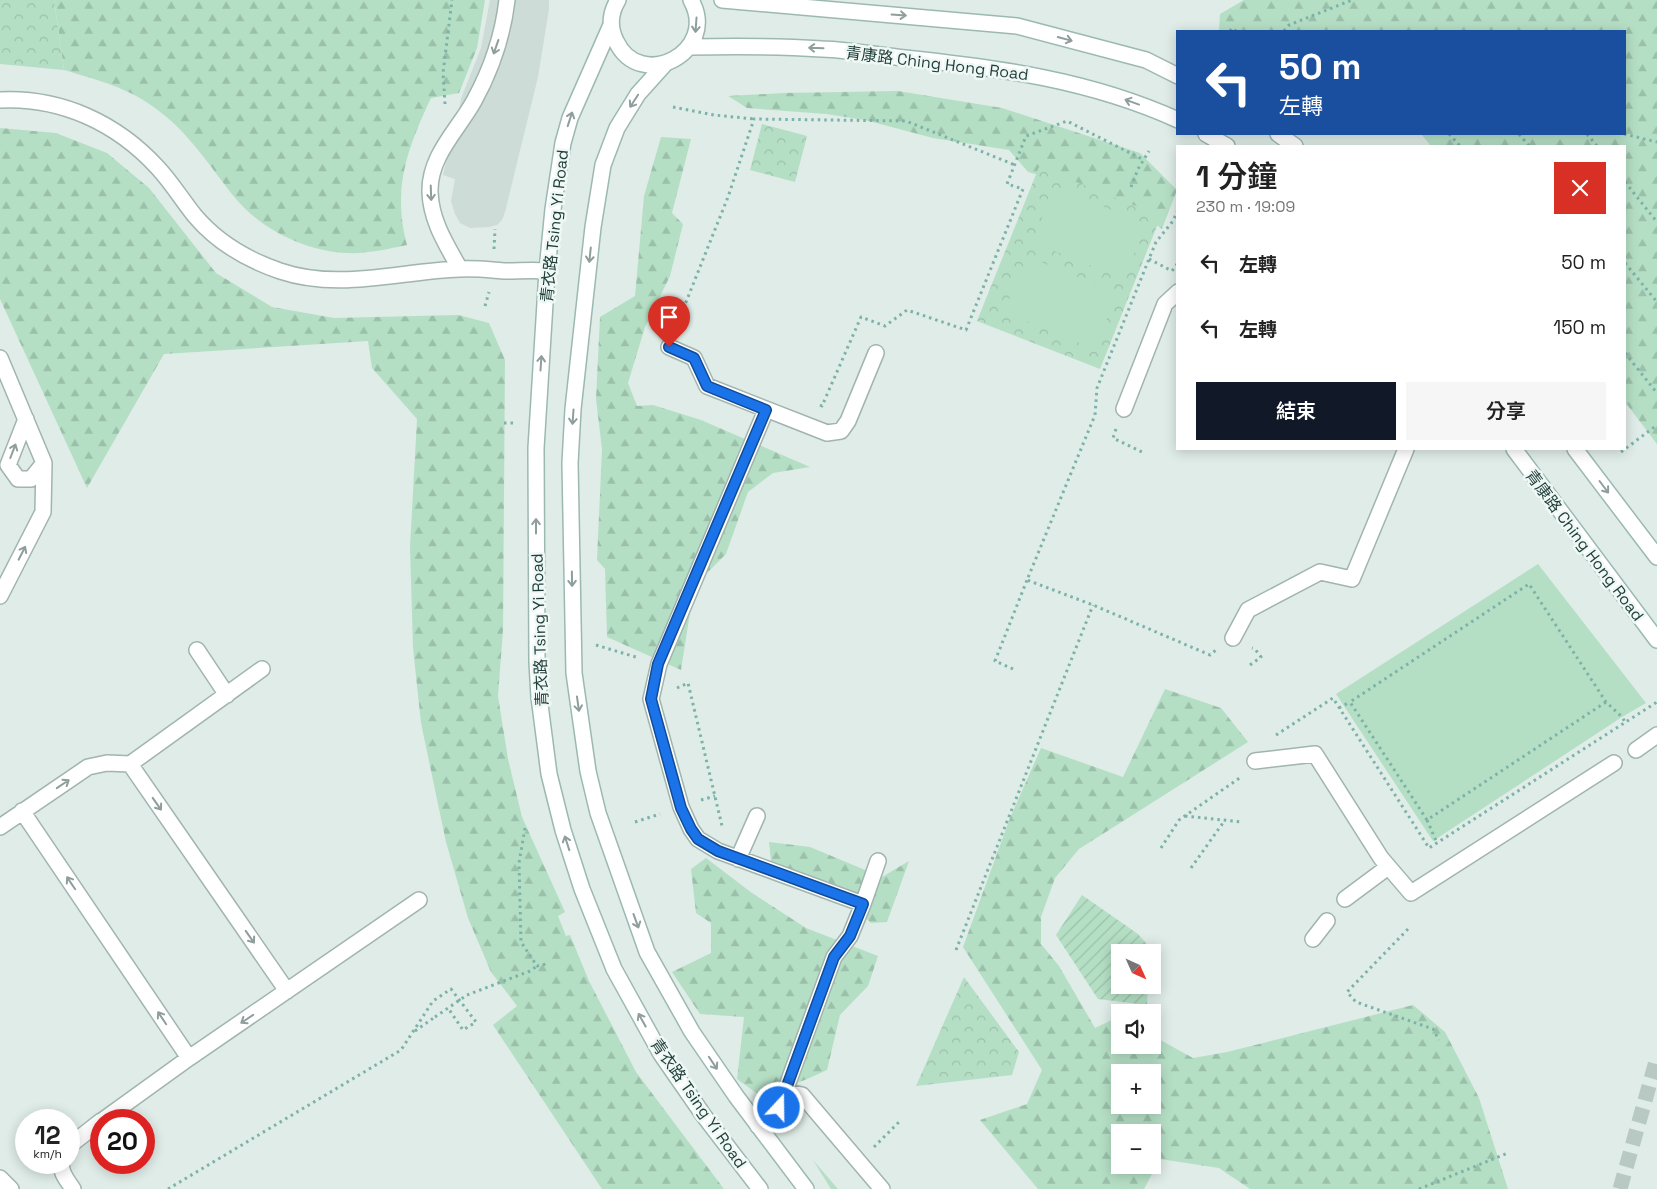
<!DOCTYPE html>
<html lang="zh-TW">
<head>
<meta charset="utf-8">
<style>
  :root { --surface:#fff; --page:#f6f6f6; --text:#222; --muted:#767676; --accent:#111827 }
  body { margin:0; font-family:"Space Grotesk","Noto Sans TC",sans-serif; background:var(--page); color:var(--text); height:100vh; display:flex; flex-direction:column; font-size:19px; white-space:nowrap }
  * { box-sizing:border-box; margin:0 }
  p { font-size:16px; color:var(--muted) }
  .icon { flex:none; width:28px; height:28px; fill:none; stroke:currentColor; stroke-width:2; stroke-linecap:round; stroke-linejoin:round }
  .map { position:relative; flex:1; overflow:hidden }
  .sheet { position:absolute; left:1176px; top:145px; width:450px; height:305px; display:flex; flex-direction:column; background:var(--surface); border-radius:0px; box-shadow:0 2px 12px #0003 }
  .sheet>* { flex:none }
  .banner { position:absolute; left:1176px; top:30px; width:450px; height:105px; border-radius:0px; box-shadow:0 2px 12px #0003; background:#1a4fa0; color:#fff; overflow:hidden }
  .needle { width:32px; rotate:135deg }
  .tools { position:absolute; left:1111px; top:944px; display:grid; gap:10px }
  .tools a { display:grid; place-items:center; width:50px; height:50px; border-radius:0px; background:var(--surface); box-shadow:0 2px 12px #0003; font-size:25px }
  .speed { position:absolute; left:15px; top:1109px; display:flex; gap:10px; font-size:25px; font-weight:700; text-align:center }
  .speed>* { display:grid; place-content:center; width:65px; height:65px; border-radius:50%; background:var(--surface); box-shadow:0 2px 12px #0003; line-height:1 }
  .speed small { font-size:12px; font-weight:400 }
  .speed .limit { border:8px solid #d22; background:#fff; color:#111 }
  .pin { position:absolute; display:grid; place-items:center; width:42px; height:42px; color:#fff; margin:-51px -21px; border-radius:50% 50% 50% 0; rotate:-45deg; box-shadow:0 0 5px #0007 }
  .pin .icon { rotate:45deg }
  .me { position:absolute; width:55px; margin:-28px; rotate:21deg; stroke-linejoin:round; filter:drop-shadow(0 0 4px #0008) }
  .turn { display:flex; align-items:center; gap:18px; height:105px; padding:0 20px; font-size:22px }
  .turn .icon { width:65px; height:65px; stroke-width:2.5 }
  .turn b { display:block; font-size:35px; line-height:42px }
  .round { display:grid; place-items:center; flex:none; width:52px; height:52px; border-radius:0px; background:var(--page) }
  .head { display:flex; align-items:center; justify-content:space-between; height:85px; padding:0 20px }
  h1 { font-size:30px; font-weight:600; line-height:38px }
  .action { display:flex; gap:10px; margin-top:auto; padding:10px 20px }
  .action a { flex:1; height:58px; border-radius:0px; background:var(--accent); color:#fff; font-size:20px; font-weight:600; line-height:58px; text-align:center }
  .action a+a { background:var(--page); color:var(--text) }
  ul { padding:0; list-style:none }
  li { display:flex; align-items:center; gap:15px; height:65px; padding:0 20px }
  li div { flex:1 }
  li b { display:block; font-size:19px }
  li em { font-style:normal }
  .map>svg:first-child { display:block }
  .built { fill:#cddcd6 }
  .grass { fill:url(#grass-tufts) }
  .forest { fill:url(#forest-firs); fill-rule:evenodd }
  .park { fill:url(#park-crowns) }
  .garden { fill:url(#garden-furrows) }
  .pitch { fill:#b5dfc5 }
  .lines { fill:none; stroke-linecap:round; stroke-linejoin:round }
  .motorway-tunnel { stroke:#b8c9c4; stroke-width:15; stroke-dasharray:15 8; stroke-linecap:butt }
  .service-casing { stroke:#a1b4af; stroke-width:18 }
  .secondary-casing { stroke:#9cb9b1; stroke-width:18 }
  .path { stroke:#7cb2a7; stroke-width:3; stroke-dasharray:2.5 4; stroke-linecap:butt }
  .service { stroke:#fff; stroke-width:15 }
  .secondary { stroke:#fff; stroke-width:15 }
  .path-bridge { stroke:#7cb2a7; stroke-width:3; stroke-dasharray:2.5 4; stroke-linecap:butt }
  .oneway { stroke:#8e9e9c }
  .route-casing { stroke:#114b97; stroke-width:12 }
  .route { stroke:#1a73e8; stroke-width:9 }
  .labels { text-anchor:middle; stroke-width:5; stroke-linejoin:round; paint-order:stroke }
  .street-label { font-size:16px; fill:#1e3d38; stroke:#f0f8f5 }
</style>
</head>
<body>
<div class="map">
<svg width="1657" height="1189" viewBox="0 0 1657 1189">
  <defs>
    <pattern id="grass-tufts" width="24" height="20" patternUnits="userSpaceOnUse" patternTransform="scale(1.25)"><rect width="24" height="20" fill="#b5dfc5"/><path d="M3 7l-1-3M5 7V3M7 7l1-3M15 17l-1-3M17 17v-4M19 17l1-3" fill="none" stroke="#9bc0aa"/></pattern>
    <pattern id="forest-firs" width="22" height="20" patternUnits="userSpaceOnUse" patternTransform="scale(1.25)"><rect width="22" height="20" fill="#b5dfc5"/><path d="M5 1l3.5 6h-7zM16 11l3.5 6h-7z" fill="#9bc0aa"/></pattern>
    <pattern id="park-crowns" width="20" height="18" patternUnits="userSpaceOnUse" patternTransform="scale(1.25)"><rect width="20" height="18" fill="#b5dfc5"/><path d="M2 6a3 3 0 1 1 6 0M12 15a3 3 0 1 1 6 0" fill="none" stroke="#9bc0aa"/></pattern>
    <pattern id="garden-furrows" width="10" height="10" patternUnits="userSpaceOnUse" patternTransform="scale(1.25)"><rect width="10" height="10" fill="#b5dfc5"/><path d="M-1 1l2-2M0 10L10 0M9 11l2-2" fill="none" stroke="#9bc0aa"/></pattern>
  </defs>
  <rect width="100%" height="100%" fill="#dfece7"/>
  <path class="built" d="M 490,0 L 549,0 L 549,9 L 538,77 L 505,212 L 502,220 L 497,225 L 489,227 L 470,228 L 460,223 L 455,214 L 451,201 L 455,179 L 443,175 L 462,96 L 481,48 Z"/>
  <path class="grass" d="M 813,1160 L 838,1189 L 831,1189 Z"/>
  <path class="forest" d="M 54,0 L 485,0 L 477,48 L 459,93 L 431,98 C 407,149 392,189 407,245 C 387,249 367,254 347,253 C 306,251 262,230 236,199 C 210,167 189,132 155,108 C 127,87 97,80 64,70 Z
    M 1244,0 L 1657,0 L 1657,444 L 1625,402 L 1625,146 L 1431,146 L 1421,134 L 1625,134 L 1625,31 L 1219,31 L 1220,14 Z
    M 898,91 L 1002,108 L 1140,153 L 1177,190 L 1162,229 L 1148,219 L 1073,185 L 1028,172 L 1009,150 L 933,138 L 865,120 L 826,114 L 747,108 L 728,96 L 783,93 Z
    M 0,128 L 56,133 L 107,153 L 149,188 L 216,273 L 272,307 L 334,318 L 458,315 L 489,323 L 505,360 L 503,630 L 498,696 L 508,759 L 522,817 L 565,912 L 558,916 L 566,936 L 570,935 L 589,981 L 636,1072 L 724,1189 L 602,1189 L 493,1025 L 517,1006 L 491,972 L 468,918 L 446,842 L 421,723 L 413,648 L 410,547 L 417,419 L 372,368 L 368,341 L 164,354 L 87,488 L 0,299 Z
    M 661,137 L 691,139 L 672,213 L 683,224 L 670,276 L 645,327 L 628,383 L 637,406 L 653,405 L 701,420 L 810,467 L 773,473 L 748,492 L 726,554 L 697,583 L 691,606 L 681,670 L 607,637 L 605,569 L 597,560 L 602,449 L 596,399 L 600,317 L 635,296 L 644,196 Z
    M 1165,689 L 1221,708 L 1248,742 L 1079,849 L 1055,878 L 1041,917 L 1041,944 L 1059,966 L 1095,1028 L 1114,1019 L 1114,1015 L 1120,1018 L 1120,1045 L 1152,1045 L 1153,1036 L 1193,1058 L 1227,1052 L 1413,1005 L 1445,1032 L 1479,1098 L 1508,1189 L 1250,1189 L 1219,1168 L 1160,1159 L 1144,1189 L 1038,1189 L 980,1120 L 1027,1104 L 1042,1070 L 963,947 L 1010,818 L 1041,748 L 1123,777 ZM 1152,1072 L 1152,1105 L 1120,1105 L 1120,1072 ZM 1120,1132 L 1152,1132 L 1152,1165 L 1120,1165 Z
    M 769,842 L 810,847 L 882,877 L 909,861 L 887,922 L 871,923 L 828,881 L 773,878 Z
    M 706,858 L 752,893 L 806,928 L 878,956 L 868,986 L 840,1015 L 827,1070 L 805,1080 L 759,1095 L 737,1079 L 744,1017 L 700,1014 L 672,972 L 711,953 L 711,923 L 696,913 L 691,869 Z"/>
  <path class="park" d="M 0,0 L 54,0 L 64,70 L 0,64 Z
    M 762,124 L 807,136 L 795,182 L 750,170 Z
    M 1039,167 L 1161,216 L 1100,369 L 977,321 Z
    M 964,977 L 1019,1052 L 1012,1075 L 916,1086 Z"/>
  <path class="garden" d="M 1082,895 L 1138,934 L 1146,943 L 1149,952 L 1120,952 L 1120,985 L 1148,985 L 1147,1005 L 1098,999 L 1056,935 Z"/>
  <path class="pitch" d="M 1055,187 L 1146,224 L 1124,279 L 1032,242 Z
    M 1027,256 L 1118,294 L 1094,349 L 1004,312 Z
    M 1538,564 L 1646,703 L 1622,717 L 1433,841 L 1336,694 Z"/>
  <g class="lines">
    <path class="motorway-tunnel" d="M 1620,1189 L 1657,1058"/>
    <g class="service-casing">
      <path id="service" d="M 0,100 C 61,97 117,123 158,168 C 172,183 182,200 195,216 C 217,242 248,260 280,271 C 339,291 400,271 460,269 C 475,268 491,270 506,271 C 519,271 533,270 547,271
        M 460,269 C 446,244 431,221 430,192 C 429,156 458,130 474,101 C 491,70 503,35 507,0
        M 669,347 L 694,358 L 707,386 L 827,433 L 841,431 L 848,421 L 876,353
        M 0,358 L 44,463 L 43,512 L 0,596
        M 1124,409 L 1165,304 L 1178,292
        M 26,419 L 8,465 L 18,479 L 31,479 L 44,463
        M 1233,638 L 1248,610 L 1320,572 L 1352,579 L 1406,449
        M 197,650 L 227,695
        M 1636,750 L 1657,735
        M 1255,761 L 1315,754 L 1381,858 L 1411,893 L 1614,763
        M 130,764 L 287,991
        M 22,811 L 189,1058
        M 0,827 L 88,767 L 107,763 L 130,764 L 262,669
        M 738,859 L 757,816
        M 1345,899 L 1388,867
        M 863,904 L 878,861
        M 1313,939 L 1327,921
        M 784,1095 L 792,1093 L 802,1095 L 882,1189
        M 103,1120 L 189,1058 L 419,900
        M 758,1126 L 779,1107 L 781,1102 L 834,957 L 850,936 L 863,904 L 718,851 L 698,839 L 691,829 L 681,807 L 651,699 L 659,664 L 766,410
        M 69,1146 L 101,1121
        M 62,1162 C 59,1172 68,1181 73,1189
        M 0,1178 L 11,1189"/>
    </g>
    <g class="secondary-casing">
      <path id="secondary" d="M 618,0 C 610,13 609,27 616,41 C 640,93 720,52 691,0
        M 722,0 L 1017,26 L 1146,60 L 1178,76
        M 611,25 L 570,118 L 563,143 L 553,209 L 547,271 L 536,448 L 537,662 L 539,697 L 549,774 L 563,830 L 582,889 L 614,969 L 661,1054 L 704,1116 L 760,1189
        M 689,47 C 733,46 778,46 822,49 C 850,50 877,55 905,58 C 999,68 1090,80 1178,120
        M 665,64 L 638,94 L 617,128 L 603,165 L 593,227 L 573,409 L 570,463 L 574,673 L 588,771 L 598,813 L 647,952 L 692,1032 L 736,1096 L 806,1189
        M 1206,134 L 1227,146
        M 1278,134 L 1295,146
        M 1514,449 L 1657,640
        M 1575,449 L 1657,557"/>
    </g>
    <path class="path" d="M 1230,31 L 1232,28 L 1236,31
      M 1284,31 L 1289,25 L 1352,0
      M 445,104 L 443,73 L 452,0
      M 673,107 L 714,115 L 754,119
      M 1449,134 L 1460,146
      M 1519,134 L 1529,146
      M 1587,134 L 1597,146
      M 1624,134 L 1657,142
      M 1625,182 L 1657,222
      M 1131,187 L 1138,169 L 1149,151
      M 1178,210 L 1173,221 L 1156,242 L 1149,259 L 1097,388 L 1095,415 L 1027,580 L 1093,605 L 1210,655 L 1216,650
      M 494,249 L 495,229
      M 1149,259 L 1172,271 L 1178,263
      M 1625,263 L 1657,302
      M 485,306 L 489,292
      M 676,327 L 728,197 L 754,119 L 906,121 L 1015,165
      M 1625,353 L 1657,393
      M 820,405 L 822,406 L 861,317 L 885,326 L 907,310 L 966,330 L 1023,189 L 1007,184 L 1026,136 L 1067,121 L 1144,160
      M 504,423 L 516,423
      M 1116,429 L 1113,438 L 1142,452
      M 1621,452 L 1657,425
      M 596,645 L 639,658
      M 1250,665 L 1261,657 L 1255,649 L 1252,648
      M 1013,669 L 995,661 L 1027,580
      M 677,688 L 688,683 L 722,826
      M 1606,702 L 1427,820 L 1350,702 L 1529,584 L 1606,702 L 1622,717 L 1625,722
      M 1339,708 L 1350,702
      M 1276,735 L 1333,698 L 1429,848 L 1657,702
      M 701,800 L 715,796
      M 1185,816 L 1242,822
      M 1427,820 L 1437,843
      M 635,822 L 660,814
      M 525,828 L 519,863 L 521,942 L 537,966 L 546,964
      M 1161,848 L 1179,820 L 1241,777
      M 1191,868 L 1225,820
      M 1408,929 L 1347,992 L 1356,1002 L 1433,1029 L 1439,1040
      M 956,950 L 1093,605
      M 467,995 L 530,971 L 537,966
      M 415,1031 L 435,1017
      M 874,1147 L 900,1121
      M 168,1189 L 401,1050 L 433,1001 L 451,989 L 476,1022 L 463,1030 L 448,1008
      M 1419,1189 L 1508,1153"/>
    <use href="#service" class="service"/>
    <use href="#secondary" class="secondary"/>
    <path class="path-bridge" d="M 435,1017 L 467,995"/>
  </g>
  <defs><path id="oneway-shaft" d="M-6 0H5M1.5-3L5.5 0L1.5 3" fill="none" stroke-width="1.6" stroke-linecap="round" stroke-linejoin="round" transform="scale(1.25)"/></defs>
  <g class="oneway">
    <use href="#oneway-shaft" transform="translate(899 15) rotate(4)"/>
    <use href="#oneway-shaft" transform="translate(696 25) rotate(94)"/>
    <use href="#oneway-shaft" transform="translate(1065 39) rotate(15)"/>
    <use href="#oneway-shaft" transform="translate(496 47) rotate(109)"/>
    <use href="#oneway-shaft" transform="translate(816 48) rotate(-178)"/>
    <use href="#oneway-shaft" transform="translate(634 101) rotate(123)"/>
    <use href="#oneway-shaft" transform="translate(1132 102) rotate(-160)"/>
    <use href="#oneway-shaft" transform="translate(570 119) rotate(-72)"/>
    <use href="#oneway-shaft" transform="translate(431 193) rotate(88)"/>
    <use href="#oneway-shaft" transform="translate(590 255) rotate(96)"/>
    <use href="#oneway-shaft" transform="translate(541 363) rotate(-86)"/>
    <use href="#oneway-shaft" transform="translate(573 417) rotate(94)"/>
    <use href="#oneway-shaft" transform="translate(13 451) rotate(-69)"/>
    <use href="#oneway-shaft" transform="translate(1604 487) rotate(53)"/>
    <use href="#oneway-shaft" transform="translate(536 526) rotate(-90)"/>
    <use href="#oneway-shaft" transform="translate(22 553) rotate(-63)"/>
    <use href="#oneway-shaft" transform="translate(572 579) rotate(89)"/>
    <use href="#oneway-shaft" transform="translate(578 704) rotate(82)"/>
    <use href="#oneway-shaft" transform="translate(63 784) rotate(-34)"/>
    <use href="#oneway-shaft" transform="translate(157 804) rotate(55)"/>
    <use href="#oneway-shaft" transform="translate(567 843) rotate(-108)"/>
    <use href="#oneway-shaft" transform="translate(71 883) rotate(-124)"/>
    <use href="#oneway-shaft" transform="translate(636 921) rotate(70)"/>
    <use href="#oneway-shaft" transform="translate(250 937) rotate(55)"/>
    <use href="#oneway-shaft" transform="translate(162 1018) rotate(-124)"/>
    <use href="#oneway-shaft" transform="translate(247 1019) rotate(146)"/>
    <use href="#oneway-shaft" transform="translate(642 1020) rotate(-119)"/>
    <use href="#oneway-shaft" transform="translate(713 1063) rotate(56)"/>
  </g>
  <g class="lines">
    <g class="route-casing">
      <path id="route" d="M 669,347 L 694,358 L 707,386 L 766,410 L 658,664 L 651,699 L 681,808 L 691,829 L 698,839 L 718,851 L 863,904 L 850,936 L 834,957 L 779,1108"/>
    </g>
    <use href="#route" class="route"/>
  </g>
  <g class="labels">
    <g class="street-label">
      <text transform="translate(937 63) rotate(7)" y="6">青康路 Ching Hong Road</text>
      <text transform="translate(554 226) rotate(-84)" y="6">青衣路 Tsing Yi Road</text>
      <text transform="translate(1585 545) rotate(53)" y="6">青康路 Ching Hong Road</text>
      <text transform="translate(539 630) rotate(-92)" y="6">青衣路 Tsing Yi Road</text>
      <text transform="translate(699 1103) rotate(55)" y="6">青衣路 Tsing Yi Road</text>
    </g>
  </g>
</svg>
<div class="tools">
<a><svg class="needle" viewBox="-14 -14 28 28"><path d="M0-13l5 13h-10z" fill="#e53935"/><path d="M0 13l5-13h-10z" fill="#767676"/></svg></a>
<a><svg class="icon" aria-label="sound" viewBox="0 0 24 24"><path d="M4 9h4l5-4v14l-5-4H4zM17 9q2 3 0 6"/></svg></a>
<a>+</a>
<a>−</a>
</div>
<div class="speed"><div>12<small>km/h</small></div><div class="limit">20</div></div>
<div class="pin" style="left:669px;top:347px;background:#d93025"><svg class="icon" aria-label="arrive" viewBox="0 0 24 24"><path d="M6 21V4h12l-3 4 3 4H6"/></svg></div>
<svg class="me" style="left:779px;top:1108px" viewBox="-20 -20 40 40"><circle r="17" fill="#1a73e8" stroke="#fff" stroke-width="3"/><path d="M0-11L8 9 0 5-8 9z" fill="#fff"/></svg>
<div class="banner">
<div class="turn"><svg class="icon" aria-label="left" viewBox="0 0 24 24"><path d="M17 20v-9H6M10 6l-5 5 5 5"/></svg><div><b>50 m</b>左轉</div></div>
</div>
<section class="sheet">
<div class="head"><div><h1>1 分鐘</h1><p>230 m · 19:09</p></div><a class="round" style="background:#d93025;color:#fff"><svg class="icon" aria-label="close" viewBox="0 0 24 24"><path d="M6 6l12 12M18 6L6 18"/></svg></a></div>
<ul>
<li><svg class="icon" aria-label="left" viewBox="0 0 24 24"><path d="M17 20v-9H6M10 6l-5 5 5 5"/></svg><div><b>左轉</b></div><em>50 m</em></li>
<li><svg class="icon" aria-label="left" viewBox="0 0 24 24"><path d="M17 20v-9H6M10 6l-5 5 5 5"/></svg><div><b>左轉</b></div><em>150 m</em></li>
</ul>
<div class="action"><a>結束</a><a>分享</a></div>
</section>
</div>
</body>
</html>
